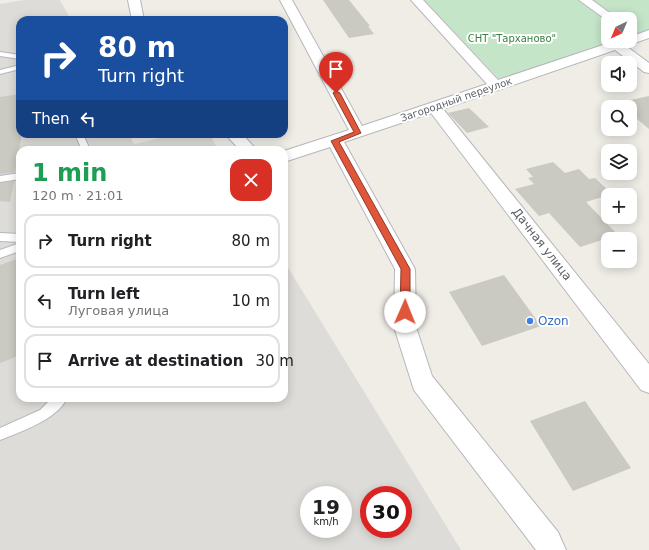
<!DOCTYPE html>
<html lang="en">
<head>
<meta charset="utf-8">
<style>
  :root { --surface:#fff; --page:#f2f2f2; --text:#202124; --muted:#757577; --line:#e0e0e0 }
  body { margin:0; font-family:"DejaVu Sans",sans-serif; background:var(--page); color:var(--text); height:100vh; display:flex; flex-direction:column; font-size:15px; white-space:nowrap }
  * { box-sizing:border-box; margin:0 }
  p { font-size:13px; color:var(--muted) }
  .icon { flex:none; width:22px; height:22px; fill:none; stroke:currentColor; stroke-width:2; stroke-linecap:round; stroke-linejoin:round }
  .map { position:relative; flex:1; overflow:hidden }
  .details { position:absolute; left:16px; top:146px; width:272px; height:256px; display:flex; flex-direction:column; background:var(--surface); border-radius:12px; box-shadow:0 2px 10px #0003 }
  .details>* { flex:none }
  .banner { position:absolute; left:16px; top:16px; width:272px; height:122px; border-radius:12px; box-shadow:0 2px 10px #0003; background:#1a4fa0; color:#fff; overflow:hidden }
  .needle { width:26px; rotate:224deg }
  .tools { position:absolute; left:601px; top:12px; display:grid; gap:8px }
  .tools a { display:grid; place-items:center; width:36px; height:36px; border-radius:8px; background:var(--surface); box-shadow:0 2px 10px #0003; font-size:20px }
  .speed { position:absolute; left:300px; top:486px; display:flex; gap:8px; font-size:20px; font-weight:700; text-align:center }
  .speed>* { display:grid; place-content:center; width:52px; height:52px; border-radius:50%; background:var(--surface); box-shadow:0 2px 10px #0003; line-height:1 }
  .speed small { font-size:10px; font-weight:400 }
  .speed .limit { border:6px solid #d22; background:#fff; color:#111 }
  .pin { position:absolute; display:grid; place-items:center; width:34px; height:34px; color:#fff; margin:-41px -17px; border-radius:50% 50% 50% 0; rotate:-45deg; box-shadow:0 0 4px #0007 }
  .pin .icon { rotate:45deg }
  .me { position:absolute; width:44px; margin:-22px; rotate:1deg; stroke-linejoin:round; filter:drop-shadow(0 0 3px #0008) }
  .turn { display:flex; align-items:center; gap:14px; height:84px; padding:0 16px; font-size:18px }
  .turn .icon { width:52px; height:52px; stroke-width:2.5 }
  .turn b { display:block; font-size:28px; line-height:34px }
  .then { display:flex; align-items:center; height:38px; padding:0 16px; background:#0003; gap:8px; font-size:15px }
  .round { display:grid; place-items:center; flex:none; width:42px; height:42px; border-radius:12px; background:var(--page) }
  .overview { display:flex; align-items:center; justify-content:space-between; height:68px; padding:0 16px }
  h1 { font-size:24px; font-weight:800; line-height:30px; color:#1e9e55 }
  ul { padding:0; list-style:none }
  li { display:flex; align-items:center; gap:12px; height:54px; margin:0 8px 6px; padding:0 8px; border:2px solid var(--line); border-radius:12px }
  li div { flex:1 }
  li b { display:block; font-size:15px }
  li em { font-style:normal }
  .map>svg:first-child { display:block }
  .industrial { fill:#dedcd8; fill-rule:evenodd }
  .green { fill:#c4e5c7 }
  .building { fill:#cac9c2 }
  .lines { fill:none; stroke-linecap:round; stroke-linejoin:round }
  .lane-casing { stroke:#b6b7bb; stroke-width:2 }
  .street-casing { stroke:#b6b7bb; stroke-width:2 }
  .lane { fill:#fff; fill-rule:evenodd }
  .street { fill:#fff; fill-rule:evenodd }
  .route { fill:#df563b; stroke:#913826 }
  .shop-dot { fill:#3f7fe0; stroke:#fff; stroke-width:1.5 }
  .labels { text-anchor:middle; stroke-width:4; stroke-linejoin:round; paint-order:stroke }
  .far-park-label { font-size:10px; fill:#3a8042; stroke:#fff }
  .far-street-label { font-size:10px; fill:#5d6065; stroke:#fff }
  .street-label { font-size:12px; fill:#5d6065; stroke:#fff }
  .shop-label { font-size:12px; fill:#366cbe; stroke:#fff; text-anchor:start }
</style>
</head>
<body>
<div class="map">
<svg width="649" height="550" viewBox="0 0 649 550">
  <rect width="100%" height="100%" fill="#efede6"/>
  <path class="industrial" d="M 24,0 L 60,0 L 71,20 L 20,20 L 20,134 L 129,134 L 134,144 L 177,134 L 210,134 L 218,150 L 20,150 L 20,398 L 284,398 L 284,261 L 461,550 L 0,550 L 0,4 ZM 309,495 L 343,495 L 343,529 L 309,529 ZM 369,495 L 403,495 L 403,529 L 369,529 Z"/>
  <path class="green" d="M 424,0 L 649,0 L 649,32 L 630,38 L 630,19 L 608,19 L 608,41 L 622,41 L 502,82 Z"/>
  <path class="building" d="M 323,0 L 349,0 L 370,26 L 368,26 L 374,34 L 349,38 Z
    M 20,94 L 20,134 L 22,134 L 15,172 L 0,174 L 0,97 Z
    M 649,96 L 649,129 L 630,113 L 630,107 L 622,107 L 617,103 Z
    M 469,108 L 489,127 L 467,133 L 448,113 Z
    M 553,162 L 565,173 L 579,169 L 589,179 L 595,178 L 612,194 L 586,202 L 618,235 L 580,247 L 549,213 L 539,216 L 515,189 L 534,184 L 528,178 L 533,177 L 526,169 Z
    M 14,181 L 10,202 L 0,201 L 0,183 Z
    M 20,258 L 20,355 L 0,363 L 0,265 Z
    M 504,275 L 541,326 L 482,346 L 449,292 Z
    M 585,401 L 631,468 L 573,491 L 530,421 Z"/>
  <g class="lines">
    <g class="lane-casing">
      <path id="lane" d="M 0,52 L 20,55 L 20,59 L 0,56 Z
        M 20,65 L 20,69 L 0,74 L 0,70 Z
        M 75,134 L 83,134 L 90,150 L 82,150 Z
        M 20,173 L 20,179 L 0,182 L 0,176 Z
        M 0,233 L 20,234 L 20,242 L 0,241 Z
        M 20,243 L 20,251 L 0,258 L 0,250 Z
        M 52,398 L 67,398 C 58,419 20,432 0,440 L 0,428 L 40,410 Z"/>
    </g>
    <g class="street-casing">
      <path id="street" d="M 128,0 L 140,0 L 144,20 L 132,20 Z
        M 280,0 L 292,0 L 362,126 L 487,84 L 411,0 L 423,0 L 498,80 L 612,42 L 630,41 L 630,37 L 649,30 L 649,38 L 626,46 L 649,63 L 649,73 L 644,72 L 615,50 L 443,109 L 649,364 L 649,393 L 641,390 L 431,113 L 344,142 L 415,269 L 416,327 L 432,376 L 558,532 L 566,550 L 536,550 L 414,390 L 394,327 L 395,269 L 330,147 L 284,162 L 284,151 L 349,130 Z
        M 579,0 L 592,0 L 618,19 L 608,19 L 608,21 Z
        M 225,134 L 242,134 L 257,150 L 240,150 Z"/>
    </g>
    <use href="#lane" class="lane"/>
    <use href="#street" class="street"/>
  </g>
  <path class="route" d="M 336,91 L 340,93 L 361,133 L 339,142 L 410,269 L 410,312 L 408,315 L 402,315 L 400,312 L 401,269 L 331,141 L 354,132 L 333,93 Z"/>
  <circle class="shop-dot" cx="530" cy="321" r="4"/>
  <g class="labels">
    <g class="far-park-label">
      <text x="512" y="42">СНТ "Тарханово"</text>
    </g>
    <g class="far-street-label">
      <text transform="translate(456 99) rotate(-19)" y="4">Загородный переулок</text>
    </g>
    <g class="street-label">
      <text transform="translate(542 244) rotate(52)" y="4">Дачная улица</text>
    </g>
    <g class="shop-label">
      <text x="538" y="325">Ozon</text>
    </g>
  </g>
</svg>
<div class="tools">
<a><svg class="needle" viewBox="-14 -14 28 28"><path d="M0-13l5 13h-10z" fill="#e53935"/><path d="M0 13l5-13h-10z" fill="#757577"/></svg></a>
<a><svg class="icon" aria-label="sound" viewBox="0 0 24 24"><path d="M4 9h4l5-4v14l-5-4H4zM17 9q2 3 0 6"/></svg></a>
<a><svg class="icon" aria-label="search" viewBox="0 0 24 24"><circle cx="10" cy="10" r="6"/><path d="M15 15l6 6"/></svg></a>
<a><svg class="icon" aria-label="layers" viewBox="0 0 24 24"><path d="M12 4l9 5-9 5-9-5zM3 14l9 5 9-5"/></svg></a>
<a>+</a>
<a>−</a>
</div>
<div class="speed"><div>19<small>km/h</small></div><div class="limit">30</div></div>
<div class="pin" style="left:336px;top:93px;background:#d93025"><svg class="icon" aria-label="arrive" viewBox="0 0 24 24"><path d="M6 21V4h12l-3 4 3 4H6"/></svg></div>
<svg class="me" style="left:405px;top:312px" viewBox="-20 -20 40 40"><circle r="19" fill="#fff"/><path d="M0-13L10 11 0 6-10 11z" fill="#df563b"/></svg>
<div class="banner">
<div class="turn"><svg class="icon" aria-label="right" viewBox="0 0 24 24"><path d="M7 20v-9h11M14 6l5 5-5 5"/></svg><div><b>80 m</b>Turn right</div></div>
<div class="then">Then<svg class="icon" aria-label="left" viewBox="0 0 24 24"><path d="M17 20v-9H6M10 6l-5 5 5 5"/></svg></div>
</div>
<section class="details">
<div class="overview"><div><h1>1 min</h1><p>120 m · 21:01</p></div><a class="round" style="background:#d93025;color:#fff"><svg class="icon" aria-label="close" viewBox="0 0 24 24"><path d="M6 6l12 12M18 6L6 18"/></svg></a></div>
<ul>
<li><svg class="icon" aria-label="right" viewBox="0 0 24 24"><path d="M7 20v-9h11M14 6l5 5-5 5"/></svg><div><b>Turn right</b></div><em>80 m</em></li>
<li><svg class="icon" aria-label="left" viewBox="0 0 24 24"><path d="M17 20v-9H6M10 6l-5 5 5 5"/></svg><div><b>Turn left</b><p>Луговая улица</p></div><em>10 m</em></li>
<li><svg class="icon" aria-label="arrive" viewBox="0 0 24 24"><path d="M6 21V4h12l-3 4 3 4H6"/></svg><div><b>Arrive at destination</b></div><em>30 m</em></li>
</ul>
</section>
</div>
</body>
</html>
